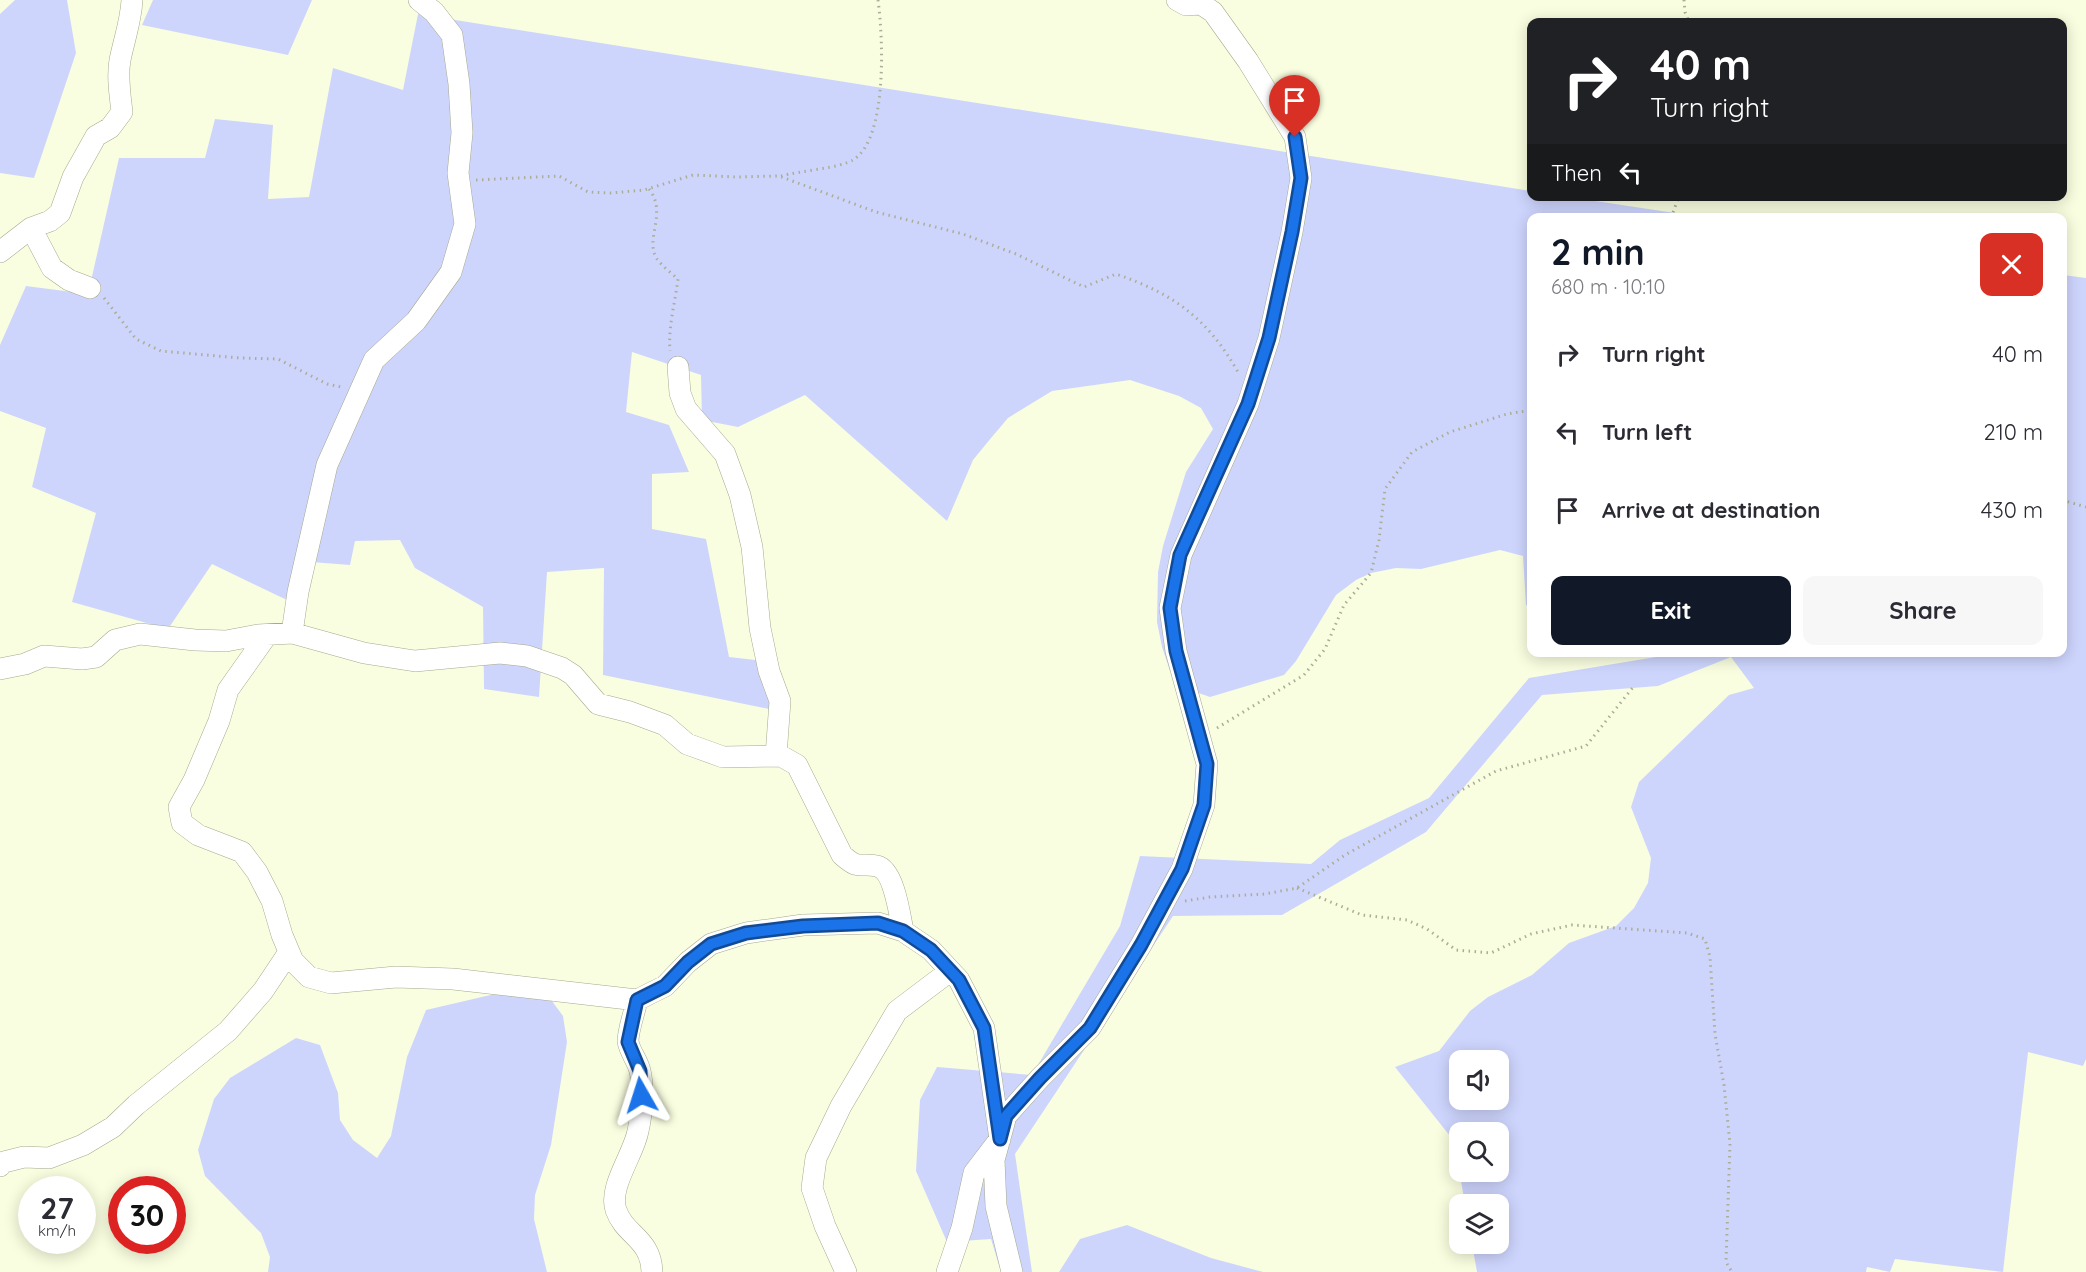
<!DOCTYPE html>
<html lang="en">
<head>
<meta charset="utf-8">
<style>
  :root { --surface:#fff; --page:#f7f7f7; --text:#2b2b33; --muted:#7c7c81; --accent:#111827 }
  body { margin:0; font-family:Quicksand,sans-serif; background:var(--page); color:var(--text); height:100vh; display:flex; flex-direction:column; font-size:22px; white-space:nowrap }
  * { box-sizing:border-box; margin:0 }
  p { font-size:20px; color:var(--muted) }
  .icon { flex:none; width:33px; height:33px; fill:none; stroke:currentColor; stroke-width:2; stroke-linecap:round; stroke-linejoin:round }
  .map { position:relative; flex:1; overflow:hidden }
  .details { position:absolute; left:1527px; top:213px; width:540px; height:444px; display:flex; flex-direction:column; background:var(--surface); border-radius:12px; box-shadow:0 3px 15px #0003 }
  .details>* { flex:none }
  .hud { position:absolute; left:1527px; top:18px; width:540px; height:183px; border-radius:12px; box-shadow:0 3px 15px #0003; background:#202124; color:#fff; overflow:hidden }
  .controls { position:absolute; left:1449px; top:1050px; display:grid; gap:12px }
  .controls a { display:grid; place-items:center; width:60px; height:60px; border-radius:12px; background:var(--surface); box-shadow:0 3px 15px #0003; font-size:30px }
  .speed { position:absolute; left:18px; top:1176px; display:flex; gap:12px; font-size:30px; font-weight:700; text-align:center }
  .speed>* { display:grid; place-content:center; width:78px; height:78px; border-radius:50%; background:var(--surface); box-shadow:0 3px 15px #0003; line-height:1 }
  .speed small { font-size:15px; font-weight:400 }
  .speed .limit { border:9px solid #d22; background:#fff; color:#111 }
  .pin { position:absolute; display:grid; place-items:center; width:51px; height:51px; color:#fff; margin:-62px -26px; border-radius:50% 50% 50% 0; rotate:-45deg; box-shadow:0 0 6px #0007 }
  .pin .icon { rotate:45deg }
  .me { position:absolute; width:66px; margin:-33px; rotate:354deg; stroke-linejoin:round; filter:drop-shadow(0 0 4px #0008) }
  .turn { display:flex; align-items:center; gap:21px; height:126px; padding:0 24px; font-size:27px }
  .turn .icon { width:78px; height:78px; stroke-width:2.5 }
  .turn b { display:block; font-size:42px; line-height:51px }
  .then { display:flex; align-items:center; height:57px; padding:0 24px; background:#0003; gap:12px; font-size:22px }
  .round { display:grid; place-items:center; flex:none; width:63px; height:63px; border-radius:12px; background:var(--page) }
  .overview { display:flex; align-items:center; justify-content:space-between; height:102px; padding:0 24px }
  h1 { font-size:36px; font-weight:700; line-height:45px; color:var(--accent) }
  .primary-button { display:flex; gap:12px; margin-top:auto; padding:12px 24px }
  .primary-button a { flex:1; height:69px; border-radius:12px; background:var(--accent); color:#fff; font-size:24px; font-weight:700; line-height:69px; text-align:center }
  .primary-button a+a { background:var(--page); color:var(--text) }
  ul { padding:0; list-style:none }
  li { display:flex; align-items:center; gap:18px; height:78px; padding:0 24px }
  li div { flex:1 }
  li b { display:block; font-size:22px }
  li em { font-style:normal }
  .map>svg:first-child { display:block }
  .green { fill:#ced5fd; fill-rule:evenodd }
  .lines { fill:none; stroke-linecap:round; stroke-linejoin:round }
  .minor-casing { stroke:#a5a98d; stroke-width:22 }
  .path { stroke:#abae97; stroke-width:3; stroke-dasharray:1.5 4.5; stroke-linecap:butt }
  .minor { stroke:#fff; stroke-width:21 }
  .route-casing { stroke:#114b97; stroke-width:15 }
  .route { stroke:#1a73e8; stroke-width:10 }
</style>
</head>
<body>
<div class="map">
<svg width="2086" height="1272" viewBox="0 0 2086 1272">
  <rect width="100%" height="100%" fill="#fafee0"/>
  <path class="green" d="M 15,0 L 67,0 L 76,53 L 34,178 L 0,173 L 0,14 Z
    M 153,0 L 312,0 L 288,55 L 142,25 Z
    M 418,14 L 1531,191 L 1532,196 L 1569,197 L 1701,217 L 1532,218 L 1531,607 L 1526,605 L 1523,556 L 1500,550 L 1421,569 L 1396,568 L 1371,573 L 1356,580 L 1336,595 L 1296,661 L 1284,675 L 1210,697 L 1187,689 L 1170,671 L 1162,647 L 1157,622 L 1158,572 L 1163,546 L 1186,472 L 1213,429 L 1201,408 L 1179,396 L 1130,380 L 1052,391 L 1008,418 L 991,438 L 973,460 L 947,521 L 805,395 L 738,427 L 702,420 L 701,375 L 632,352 L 626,412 L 669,425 L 689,472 L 652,474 L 652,529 L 706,539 L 729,657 L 774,662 L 774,710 L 603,675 L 604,568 L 547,572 L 539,697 L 484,689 L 483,607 L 415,568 L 400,540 L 355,541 L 350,565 L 298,561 L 289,601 L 212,564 L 168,629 L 72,602 L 96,513 L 32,487 L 46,428 L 0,411 L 0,345 L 26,286 L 88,294 L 119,158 L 205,158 L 215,119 L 273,125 L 268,199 L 309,197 L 333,68 L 403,90 Z
    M 2063,275 L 2086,278 L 2086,1059 L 2083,1066 L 2028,1052 L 2003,1272 L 1895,1259 L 1890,1272 L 1867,1267 L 1866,1272 L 1477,1272 L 1472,1244 L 1498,1244 L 1498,1204 L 1465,1204 L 1454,1141 L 1395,1067 L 1439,1051 L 1470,1011 L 1488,997 L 1532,975 L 1569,943 L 1616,926 L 1634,908 L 1648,883 L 1651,858 L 1631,807 L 1639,782 L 1729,695 L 1754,688 L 1731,657 L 1658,686 L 1542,695 L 1426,832 L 1282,915 L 1173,916 L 1015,1154 L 1032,1272 L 1001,1272 L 991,1239 L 947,1242 L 916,1171 L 920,1100 L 937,1067 L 1032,1075 L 1120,926 L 1140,856 L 1311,864 L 1340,840 L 1429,798 L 1529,678 L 1680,653 L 2062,652 ZM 1460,1060 L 1498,1060 L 1498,1100 L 1460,1100 ZM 1460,1132 L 1498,1132 L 1498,1172 L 1460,1172 Z
    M 499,993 L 549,997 L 563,1016 L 567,1042 L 551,1145 L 535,1195 L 534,1219 L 547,1272 L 268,1272 L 270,1257 L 261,1233 L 205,1176 L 198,1150 L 214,1099 L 230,1078 L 296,1038 L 320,1045 L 338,1093 L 340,1120 L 353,1140 L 377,1158 L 391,1136 L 407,1057 L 426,1010 Z
    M 1127,1225 L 1211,1258 L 1263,1272 L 1059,1272 L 1080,1239 Z"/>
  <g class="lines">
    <g class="minor-casing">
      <path id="minor" d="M 31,228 L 52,268 L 69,280 L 90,288
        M 0,252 L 31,228 L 50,221 L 60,213 L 73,177 L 96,136 L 110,128 L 122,112 C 120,95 117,76 120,60 C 124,40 131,21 132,0
        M 678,367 L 680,393 L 686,409 L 725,454 L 740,495 L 752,547 L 760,628 L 769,671 L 780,701 L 776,756
        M 292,633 L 298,592 L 327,465 L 374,360 L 416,321 L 451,272 L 465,224 L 458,173 L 462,133 L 459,84 L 452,35 L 434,12 L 419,0
        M 267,635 L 228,690 L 219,721 L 194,780 L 179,807 L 182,823 L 198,835 L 242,852 L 257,872 L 272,901 L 282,935 L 293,961 L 309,977 L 331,983 L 396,977 L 453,979 L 637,1000 L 665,986 L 688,962 L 711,944 L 746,933 L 803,925 L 878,923 L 903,931 L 931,950 L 959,980 L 984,1028 L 1000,1139 L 974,1173 L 962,1228 L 947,1272
        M 0,669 L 25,664 L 44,656 L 82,659 L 96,657 L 115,640 L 140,634 L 195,640 L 226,641 L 258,635 L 292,633 L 364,653 L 415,661 L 500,653 L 527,656 L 562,668 L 573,675 L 598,704 L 630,712 L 665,725 L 687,744 L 723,757 L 781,756 L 797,765 L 842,855 C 860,871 858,862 877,866 C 894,870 900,916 903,931
        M 637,1000 C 635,1011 628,1030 628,1041 C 629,1051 638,1061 640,1071 C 644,1088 642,1114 638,1131 C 634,1154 608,1187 616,1210 C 625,1236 651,1238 652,1272
        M 0,1166 L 4,1162 L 24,1157 L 49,1158 L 83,1145 L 113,1127 L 136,1105 L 228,1031 L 263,991 L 289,952
        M 846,1272 L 825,1226 L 812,1188 L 816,1158 L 841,1106 L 897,1011 L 950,971
        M 1012,1272 L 996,1206 L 994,1160 L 1006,1116 L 1040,1078 L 1090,1028 L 1141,945 L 1182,869 L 1204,805 L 1207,764 L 1176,651 L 1170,608 L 1181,555 L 1248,404 L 1269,338 L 1292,232 L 1301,178 L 1295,137 L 1248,61 L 1213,12 L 1201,4 L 1186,5 L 1177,0"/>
    </g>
    <path class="path" d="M 1684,0 L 1685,12 L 1689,22
      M 781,176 C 799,171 840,168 853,160 C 888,139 883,36 878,0
      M 476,180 L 559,176 L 588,192 L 611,193 L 644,190 L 693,175 L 736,177 L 779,176 L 876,212 L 963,234 L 1016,254 L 1084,287 L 1116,274 C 1174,294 1207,318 1238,372
      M 649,189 C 668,213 644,239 657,259 C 662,266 671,273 678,279 C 675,303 668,327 670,351
      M 1671,218 L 1679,196
      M 104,298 L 136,339 L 161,351 L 240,358 L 278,359 L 327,384 L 341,387
      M 2062,500 L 2086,507
      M 1217,728 L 1304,675 L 1325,649 L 1344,605 L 1371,573 L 1379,540 L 1385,489 L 1412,452 L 1450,432 L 1507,414 L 1532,410
      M 1297,888 L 1362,915 L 1407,920 L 1427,929 L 1456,950 L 1491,953 L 1531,934 L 1572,925 L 1687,933 L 1705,939 L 1710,957 L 1715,1034 L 1724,1085 L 1730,1144 L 1726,1262 L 1732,1272
      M 1185,901 L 1210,897 L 1265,894 L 1297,888 L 1345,855 L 1496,771 L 1586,746 L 1634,686"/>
    <use href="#minor" class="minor"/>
  </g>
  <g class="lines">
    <g class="route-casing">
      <path id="route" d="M 641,1095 L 640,1071 L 628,1042 L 637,1000 L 665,986 L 688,962 L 711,944 L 746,933 L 803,926 L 878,923 L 903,931 L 931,950 L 959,980 L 984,1028 L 1000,1139 L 1006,1116 L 1040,1078 L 1090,1028 L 1141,945 L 1182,869 L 1204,805 L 1207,764 L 1176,651 L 1170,608 L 1180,555 L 1248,404 L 1269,338 L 1292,232 L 1301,178 L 1295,137"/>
    </g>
    <use href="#route" class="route"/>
  </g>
</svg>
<div class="controls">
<a><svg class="icon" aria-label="sound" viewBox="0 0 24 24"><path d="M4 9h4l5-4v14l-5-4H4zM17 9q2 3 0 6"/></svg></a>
<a><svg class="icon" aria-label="search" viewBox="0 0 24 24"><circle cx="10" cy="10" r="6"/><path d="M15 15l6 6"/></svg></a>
<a><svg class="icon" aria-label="layers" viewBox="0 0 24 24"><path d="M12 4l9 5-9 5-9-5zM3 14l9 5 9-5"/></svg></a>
</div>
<div class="speed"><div>27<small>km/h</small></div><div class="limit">30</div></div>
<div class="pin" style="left:1295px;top:137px;background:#d93025"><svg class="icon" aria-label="arrive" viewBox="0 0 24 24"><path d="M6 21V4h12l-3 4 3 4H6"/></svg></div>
<svg class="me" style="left:641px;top:1095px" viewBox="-20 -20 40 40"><path d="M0-17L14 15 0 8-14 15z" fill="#1a73e8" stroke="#fff" stroke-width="4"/></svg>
<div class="hud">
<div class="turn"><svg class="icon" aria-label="right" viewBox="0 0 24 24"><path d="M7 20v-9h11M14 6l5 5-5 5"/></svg><div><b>40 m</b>Turn right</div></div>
<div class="then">Then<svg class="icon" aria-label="left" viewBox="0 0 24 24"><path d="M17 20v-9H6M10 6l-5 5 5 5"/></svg></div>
</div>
<section class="details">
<div class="overview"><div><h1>2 min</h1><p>680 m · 10:10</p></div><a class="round" style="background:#d93025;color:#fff"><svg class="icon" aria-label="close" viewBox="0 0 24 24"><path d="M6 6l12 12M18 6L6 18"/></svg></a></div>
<ul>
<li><svg class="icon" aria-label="right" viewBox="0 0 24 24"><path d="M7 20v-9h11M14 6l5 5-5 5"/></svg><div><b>Turn right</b></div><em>40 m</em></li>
<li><svg class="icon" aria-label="left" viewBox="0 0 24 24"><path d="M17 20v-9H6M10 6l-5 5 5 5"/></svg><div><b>Turn left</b></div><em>210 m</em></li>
<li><svg class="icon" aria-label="arrive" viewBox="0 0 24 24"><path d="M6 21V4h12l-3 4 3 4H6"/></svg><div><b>Arrive at destination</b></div><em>430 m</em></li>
</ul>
<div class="primary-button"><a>Exit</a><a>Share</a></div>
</section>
</div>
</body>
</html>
